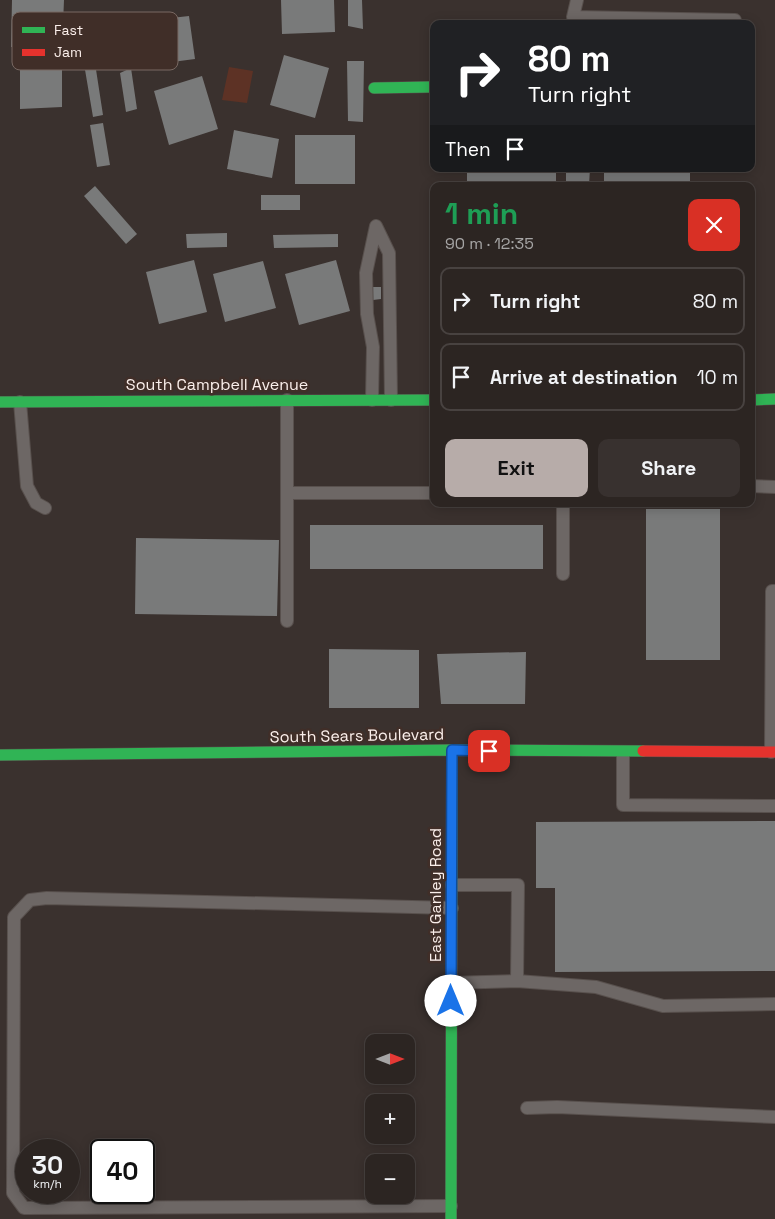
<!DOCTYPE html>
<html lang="en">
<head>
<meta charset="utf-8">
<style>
  :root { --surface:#2c2522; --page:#38312f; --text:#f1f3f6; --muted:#a6a5a5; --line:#484240; --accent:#b7aca9 }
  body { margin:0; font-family:"Space Grotesk",sans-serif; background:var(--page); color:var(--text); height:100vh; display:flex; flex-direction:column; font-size:19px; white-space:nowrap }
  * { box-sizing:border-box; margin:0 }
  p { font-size:16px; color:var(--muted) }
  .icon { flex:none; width:28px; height:28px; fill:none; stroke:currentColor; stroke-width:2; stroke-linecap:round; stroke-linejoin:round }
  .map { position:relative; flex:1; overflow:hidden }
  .details { position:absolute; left:430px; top:182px; width:325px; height:325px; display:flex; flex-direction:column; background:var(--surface); border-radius:10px; box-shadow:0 2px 12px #0003,0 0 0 1px var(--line) }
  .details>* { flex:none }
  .banner { position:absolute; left:430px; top:20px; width:325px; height:152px; border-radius:10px; box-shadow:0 2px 12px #0003,0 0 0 1px var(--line); background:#202124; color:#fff; overflow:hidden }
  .needle { width:32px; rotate:90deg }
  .tools { position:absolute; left:365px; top:1034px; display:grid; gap:10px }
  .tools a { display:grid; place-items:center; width:50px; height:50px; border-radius:10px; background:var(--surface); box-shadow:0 2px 12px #0003,0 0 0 1px var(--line); font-size:25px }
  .speed { position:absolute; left:15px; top:1139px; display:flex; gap:10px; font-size:25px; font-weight:700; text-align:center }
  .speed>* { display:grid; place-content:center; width:65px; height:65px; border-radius:50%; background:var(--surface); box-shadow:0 2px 12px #0003,0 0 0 1px var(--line); line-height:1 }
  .speed small { font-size:12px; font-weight:400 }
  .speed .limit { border:2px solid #111; border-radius:8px; background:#fff; color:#111 }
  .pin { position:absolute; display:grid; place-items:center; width:42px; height:42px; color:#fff; margin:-21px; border-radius:10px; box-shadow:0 2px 8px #0006 }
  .me { position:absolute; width:55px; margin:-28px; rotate:0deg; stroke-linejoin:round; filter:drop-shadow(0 0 4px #0008) }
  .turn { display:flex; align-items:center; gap:18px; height:105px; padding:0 15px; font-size:22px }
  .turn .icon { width:65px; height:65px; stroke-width:2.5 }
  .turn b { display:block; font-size:35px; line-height:42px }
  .then { display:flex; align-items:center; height:48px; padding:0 15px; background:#0003; gap:10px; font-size:19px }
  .round { display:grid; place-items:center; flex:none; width:52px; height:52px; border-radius:10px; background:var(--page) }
  .summary { display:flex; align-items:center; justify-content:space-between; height:85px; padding:0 15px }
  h1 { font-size:30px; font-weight:700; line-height:38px; color:#1e9e55 }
  .primary-button { display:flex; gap:10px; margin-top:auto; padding:10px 15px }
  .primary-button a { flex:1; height:58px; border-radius:10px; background:var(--accent); color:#111; font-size:20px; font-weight:700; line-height:58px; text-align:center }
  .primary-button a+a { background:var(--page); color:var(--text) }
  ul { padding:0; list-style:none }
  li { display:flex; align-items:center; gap:15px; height:68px; margin:0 10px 8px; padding:0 5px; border:2px solid var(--line); border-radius:10px }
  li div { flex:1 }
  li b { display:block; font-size:19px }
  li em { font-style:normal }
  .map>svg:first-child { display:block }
  .green { fill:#5d3225 }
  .building { fill:#797a7a }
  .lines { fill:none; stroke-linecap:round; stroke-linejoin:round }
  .lane-casing { stroke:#58504d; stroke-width:14 }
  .fast-casing { stroke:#58504d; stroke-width:12 }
  .jam-casing { stroke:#58504d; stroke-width:12 }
  .lane { stroke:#6d6765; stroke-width:12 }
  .fast { stroke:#30b455; stroke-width:11 }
  .jam { stroke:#e5322d; stroke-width:11 }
  .route-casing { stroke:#114b97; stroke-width:12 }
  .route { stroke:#1a73e8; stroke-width:9 }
  .labels { text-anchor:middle; stroke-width:5; stroke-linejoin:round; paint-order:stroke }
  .street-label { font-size:16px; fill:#fbefeb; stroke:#402e28 }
  .key { fill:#402e28; stroke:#786862; stroke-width:1 }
  .key-label { font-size:14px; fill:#fbefeb }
</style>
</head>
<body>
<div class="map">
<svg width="775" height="1219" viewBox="0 0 775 1219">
  <rect width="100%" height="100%" fill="#3a312e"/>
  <path class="green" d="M 229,67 L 253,71 L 247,103 L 222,100 Z"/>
  <path class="building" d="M 12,0 L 64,0 L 62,48 L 11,47 Z
    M 281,0 L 334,0 L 335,32 L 282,34 Z
    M 348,0 L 362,0 L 363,29 L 348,26 Z
    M 189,16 L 195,59 L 149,65 L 144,21 Z
    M 93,50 L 103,115 L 93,117 L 82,52 Z
    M 284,55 L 329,68 L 315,118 L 270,105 Z
    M 347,61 L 364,61 L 363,122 L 348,121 Z
    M 62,62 L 62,107 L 20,109 L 20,63 Z
    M 131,68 L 137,109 L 126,112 L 120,73 Z
    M 202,76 L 218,129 L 169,145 L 154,91 Z
    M 103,123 L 110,165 L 97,167 L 90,125 Z
    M 234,130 L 279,139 L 272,178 L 227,169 Z
    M 295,135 L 355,135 L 355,184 L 295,184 Z
    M 467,169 L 556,169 L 556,186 L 467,186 Z
    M 566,169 L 590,169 L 589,185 L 566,185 Z
    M 604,169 L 690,169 L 690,186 L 604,186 Z
    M 95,186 L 137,234 L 126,244 L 84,196 Z
    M 261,195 L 300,195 L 300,210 L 261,210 Z
    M 227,233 L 227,247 L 187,248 L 186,234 Z
    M 338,234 L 338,247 L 274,248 L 273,235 Z
    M 194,260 L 207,312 L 159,324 L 146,272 Z
    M 336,260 L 350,311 L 299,325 L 285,274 Z
    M 263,261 L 276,308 L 225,322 L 213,274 Z
    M 373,287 L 381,287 L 381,299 L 373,300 Z
    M 646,509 L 720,509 L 720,660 L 646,660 Z
    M 310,525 L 543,525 L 543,569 L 310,569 Z
    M 136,538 L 279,540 L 277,616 L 135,614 Z
    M 329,649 L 419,650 L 419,708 L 329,708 Z
    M 526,652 L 525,704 L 441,704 L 437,654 Z
    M 775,821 L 775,971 L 555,972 L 555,888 L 536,888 L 536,822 Z"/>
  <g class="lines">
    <g class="lane-casing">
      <path id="lane" d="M 577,0 L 573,17 L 735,20
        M 376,226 L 389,253 L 391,400
        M 287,400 L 287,621
        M 372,400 L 373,347 L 367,314 L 366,273 L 376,226
        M 20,402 L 27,486 L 36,503 L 45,508
        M 751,486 L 775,487
        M 290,493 L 434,493
        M 563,504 L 563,574
        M 623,752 L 623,805 L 775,806
        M 771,752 L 772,591 L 775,591
        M 517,981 L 596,987 L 663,1006 L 775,1004
        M 451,983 L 517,981 L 518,885 L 452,885
        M 527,1108 L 557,1107 L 775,1117
        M 451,1206 L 24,1208 L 13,1193 L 14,917 L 30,900 L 47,898 L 452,908"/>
    </g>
    <g class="fast-casing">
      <path id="fast" d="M 374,88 L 430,87
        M 751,400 L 775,399
        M 0,402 L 434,400
        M 0,755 L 452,750 L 643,751
        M 451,1219 L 452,750"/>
    </g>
    <g class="jam-casing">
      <path id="jam" d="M 643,751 L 775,752"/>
    </g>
    <use href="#lane" class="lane"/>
    <use href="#fast" class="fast"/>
    <use href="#jam" class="jam"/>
  </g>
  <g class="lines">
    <g class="route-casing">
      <path id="route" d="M 451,1001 L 452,750 L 489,751"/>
    </g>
    <use href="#route" class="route"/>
  </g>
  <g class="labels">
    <g class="street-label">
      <text x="217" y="390">South Campbell Avenue</text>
      <text transform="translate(357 735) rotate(-1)" y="6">South Sears Boulevard</text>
      <text transform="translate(435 895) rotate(-90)" y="6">East Ganley Road</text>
    </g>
  </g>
  <rect x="12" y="12" width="166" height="58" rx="8" class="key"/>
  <rect x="22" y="27" width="23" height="6" fill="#30b455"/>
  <rect x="22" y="49" width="23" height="7" fill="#e5322d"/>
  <g class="key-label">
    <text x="54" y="35">Fast</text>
    <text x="54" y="57">Jam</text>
  </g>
</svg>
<div class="tools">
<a><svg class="needle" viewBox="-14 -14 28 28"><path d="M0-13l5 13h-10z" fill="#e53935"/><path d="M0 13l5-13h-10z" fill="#a6a5a5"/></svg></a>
<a>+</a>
<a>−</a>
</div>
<div class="speed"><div>30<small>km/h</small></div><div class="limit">40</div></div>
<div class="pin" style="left:489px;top:751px;background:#d93025"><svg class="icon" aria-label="arrive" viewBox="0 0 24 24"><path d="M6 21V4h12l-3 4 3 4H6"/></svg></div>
<svg class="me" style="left:451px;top:1001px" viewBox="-20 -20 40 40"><circle r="19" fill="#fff"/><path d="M0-13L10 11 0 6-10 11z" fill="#1a73e8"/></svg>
<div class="banner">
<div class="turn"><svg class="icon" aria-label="right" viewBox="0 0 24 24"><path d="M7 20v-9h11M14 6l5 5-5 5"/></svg><div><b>80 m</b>Turn right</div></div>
<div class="then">Then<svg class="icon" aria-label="arrive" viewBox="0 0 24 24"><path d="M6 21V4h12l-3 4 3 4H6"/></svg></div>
</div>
<section class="details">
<div class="summary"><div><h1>1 min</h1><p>90 m · 12:35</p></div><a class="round" style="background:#d93025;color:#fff"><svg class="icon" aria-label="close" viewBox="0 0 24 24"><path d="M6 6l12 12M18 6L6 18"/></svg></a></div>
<ul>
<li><svg class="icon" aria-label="right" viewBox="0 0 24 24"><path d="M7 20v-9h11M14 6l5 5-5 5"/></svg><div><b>Turn right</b></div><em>80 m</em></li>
<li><svg class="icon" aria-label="arrive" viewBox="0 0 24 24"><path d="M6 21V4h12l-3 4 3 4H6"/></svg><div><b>Arrive at destination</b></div><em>10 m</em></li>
</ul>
<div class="primary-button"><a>Exit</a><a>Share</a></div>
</section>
</div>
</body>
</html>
